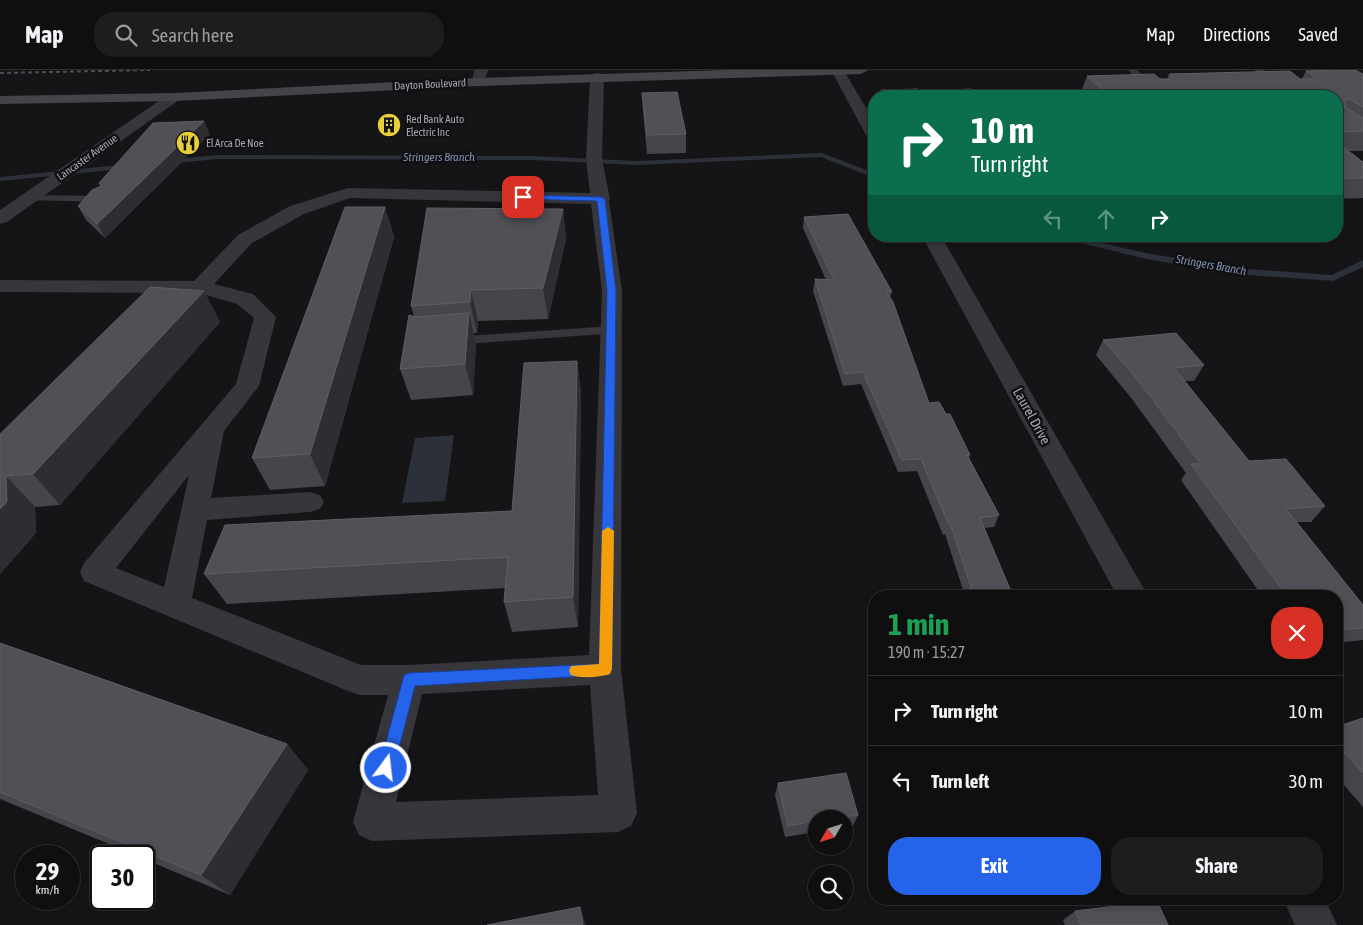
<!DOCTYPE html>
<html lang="en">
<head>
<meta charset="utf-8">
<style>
  :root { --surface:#100f10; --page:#1e1d1e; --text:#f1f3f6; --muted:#9c9c9f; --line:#302f30; --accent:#2563eb }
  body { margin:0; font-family:"Asap Condensed",sans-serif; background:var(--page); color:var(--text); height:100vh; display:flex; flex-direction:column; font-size:19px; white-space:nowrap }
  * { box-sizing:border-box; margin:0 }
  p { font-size:16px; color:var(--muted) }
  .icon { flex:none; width:28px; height:28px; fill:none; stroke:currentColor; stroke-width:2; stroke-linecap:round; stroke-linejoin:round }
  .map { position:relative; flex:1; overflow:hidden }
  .details { position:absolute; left:868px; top:520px; width:475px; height:315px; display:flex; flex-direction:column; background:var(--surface); border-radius:20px; box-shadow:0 2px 8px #0003,0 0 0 1px var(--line) }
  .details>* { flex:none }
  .top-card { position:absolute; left:868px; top:20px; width:475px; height:152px; border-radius:20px; box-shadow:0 2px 8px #0003,0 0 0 1px var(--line); background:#0b6e4f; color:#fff; overflow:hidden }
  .needle { width:32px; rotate:231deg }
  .buttons { position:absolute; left:808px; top:740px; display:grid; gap:10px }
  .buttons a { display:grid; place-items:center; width:45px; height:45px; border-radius:50%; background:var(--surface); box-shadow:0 2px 8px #0003,0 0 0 1px var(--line); font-size:25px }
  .speed { position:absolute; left:15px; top:775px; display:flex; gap:10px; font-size:25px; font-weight:700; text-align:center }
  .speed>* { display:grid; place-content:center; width:65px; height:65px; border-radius:50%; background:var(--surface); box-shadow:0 2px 8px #0003,0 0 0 1px var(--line); line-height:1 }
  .speed small { font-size:12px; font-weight:400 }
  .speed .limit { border:2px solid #111; border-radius:8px; background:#fff; color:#111 }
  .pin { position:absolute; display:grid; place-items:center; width:42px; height:42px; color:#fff; margin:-21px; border-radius:10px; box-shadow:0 2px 8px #0006 }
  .me { position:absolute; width:55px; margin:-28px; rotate:15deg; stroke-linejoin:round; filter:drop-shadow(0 0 4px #0008) }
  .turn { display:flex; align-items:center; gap:18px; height:105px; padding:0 20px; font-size:22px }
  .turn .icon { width:65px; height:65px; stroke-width:2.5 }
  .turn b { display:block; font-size:35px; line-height:42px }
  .lanes { display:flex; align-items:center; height:48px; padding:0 20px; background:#0003; justify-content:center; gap:25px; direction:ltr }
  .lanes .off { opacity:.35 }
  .round { display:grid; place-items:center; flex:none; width:52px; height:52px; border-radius:20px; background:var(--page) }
  .summary { display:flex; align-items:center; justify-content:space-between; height:85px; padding:0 20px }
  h1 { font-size:30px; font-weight:700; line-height:38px; color:#1e9e55 }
  .action { display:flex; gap:10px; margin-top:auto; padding:10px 20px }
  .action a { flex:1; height:58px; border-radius:20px; background:var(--accent); color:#fff; font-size:20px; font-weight:700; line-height:58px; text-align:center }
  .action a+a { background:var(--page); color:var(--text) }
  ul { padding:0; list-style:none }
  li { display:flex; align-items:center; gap:15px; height:70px; padding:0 20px; border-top:1px solid var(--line) }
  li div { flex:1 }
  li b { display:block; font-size:19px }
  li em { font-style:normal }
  header { display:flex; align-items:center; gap:30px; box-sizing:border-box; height:70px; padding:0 25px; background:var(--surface); border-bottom:1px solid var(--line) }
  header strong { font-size:24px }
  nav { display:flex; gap:28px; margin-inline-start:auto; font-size:18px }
  .search { width:350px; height:45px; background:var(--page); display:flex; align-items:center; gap:12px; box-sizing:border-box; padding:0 18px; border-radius:20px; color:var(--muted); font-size:19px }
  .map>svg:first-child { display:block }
  .water { fill:#2b3039 }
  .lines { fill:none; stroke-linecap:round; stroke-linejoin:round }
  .stream { fill:#2b3039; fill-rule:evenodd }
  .lane { fill:#36363b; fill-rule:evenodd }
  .street { fill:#36363b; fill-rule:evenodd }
  .secondary { fill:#44444b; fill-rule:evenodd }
  .rail { stroke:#4d4d54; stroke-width:2; stroke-dasharray:4 3; stroke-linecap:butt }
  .wall { fill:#46454b }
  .shaded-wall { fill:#2e2d31 }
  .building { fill:#515057; stroke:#5e5e66 }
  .route { fill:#2563eb; stroke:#184099 }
  .slow { fill:#f59e0b }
  .labels { text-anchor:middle; stroke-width:5; stroke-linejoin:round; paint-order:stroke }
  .far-street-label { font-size:11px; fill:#a7a9b6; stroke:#100f11 }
  .far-poi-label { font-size:11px; fill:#a7a9b6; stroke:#100f11; text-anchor:start }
  .far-water-label { font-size:12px; font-style:italic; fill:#7f90af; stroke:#100f11 }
  .street-label { font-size:14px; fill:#a7a9b6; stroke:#100f11 }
</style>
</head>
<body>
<header>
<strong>Map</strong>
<div class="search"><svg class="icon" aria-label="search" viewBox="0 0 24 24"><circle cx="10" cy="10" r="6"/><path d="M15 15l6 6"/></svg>Search here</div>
<nav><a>Map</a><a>Directions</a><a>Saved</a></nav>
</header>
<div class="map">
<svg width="1363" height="855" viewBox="0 0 1363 855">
  <rect width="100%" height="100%" fill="#151416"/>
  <path class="water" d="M 454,365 L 445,431 L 402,433 L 415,368 Z"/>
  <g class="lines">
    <path class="stream" d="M 822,83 L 874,103 L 874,108 L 821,87 L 637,95 L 533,90 L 217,89 L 167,94 L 163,92 L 167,90 L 217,85 L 533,86 L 637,91 Z
      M 129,94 L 132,94 L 132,98 L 0,111 L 0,107 Z
      M 1053,166 L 1070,166 L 1146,183 L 1234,198 L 1332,205 L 1363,190 L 1363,197 L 1333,211 L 1234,204 L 1146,189 Z"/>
    <path class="lane" d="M 1128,0 L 1137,0 L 1162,26 L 1152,26 Z
      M 1254,0 L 1264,0 L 1302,26 L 1291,26 Z
      M 29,125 L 101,126 L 107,129 L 101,132 L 25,130 L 23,128 Z
      M 612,256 L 617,257 L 619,260 L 617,263 L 453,275 L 448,274 L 446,271 L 448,268 L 453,267 Z"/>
    <path class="street" d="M 474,0 L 488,0 L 484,15 L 474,15 L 472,12 Z
      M 831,0 L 844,1 L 874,51 L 874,70 L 868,68 L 866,65 Z
      M 597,3 L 602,4 L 604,7 L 602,89 L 610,129 L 609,131 L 622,221 L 621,599 L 637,743 L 631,756 L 618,762 L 372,771 L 359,765 L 353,752 L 388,625 L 360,625 L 348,621 L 84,511 L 80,502 L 84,493 L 236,314 L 254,248 L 237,234 L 199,223 L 0,222 L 0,210 L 194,211 L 238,165 L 290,136 L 348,118 L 590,123 L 586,89 L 590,7 L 592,4 ZM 350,128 L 591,134 L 602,221 L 589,585 L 409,595 L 361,595 L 192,528 L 207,450 L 310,442 L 320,439 L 324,432 L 320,425 L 310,422 L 211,428 L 224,361 L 259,316 L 276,247 L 253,224 L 214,214 L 252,173 L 304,144 ZM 189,405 L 164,517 L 116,498 ZM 590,615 L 598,725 L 396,732 L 422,624 Z
      M 174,23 L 179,24 L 181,27 L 179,30 L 7,152 L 0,154 L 0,140 L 169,24 Z
      M 922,166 L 941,166 L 1148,526 L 1117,526 Z
      M 1283,829 L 1325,829 L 1337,855 L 1295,855 Z"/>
    <path class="secondary" d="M 726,0 L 868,0 L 861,4 L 479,16 L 174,31 L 0,34 L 0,26 L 174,23 L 479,8 Z"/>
    <path class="rail" d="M 0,3 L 150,0"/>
  </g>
  <path class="wall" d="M 1306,1 L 1363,4 L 1363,81 L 1349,81 L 1363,92 L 1363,128 L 1336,129 L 1336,26 L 1082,26 L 1080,25 L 1087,6 L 1167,9 L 1169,4 L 1302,9 Z
    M 881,20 L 973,22 L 981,26 L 880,26 Z
    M 642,23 L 686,64 L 686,83 L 647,84 L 643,41 Z
    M 210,64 L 105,168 L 86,150 L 78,136 Z
    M 385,137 L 394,167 L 325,416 L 270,420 L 252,388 Z
    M 563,139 L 566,169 L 548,249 L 478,251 L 477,263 L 474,263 L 476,274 L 473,325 L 411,330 L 400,299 L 414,246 L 411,236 Z
    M 804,147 L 892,222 L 890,227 L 929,333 L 946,344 L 970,385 L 969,388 L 999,445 L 994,457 L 984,458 L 1013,526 L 965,526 L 945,464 L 943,465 L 917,401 L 898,402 L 861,314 L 843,316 L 813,221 L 815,209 L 826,210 L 803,158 Z
    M 204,221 L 220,252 L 60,435 L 35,437 L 36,463 L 0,504 L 0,364 Z
    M 1103,270 L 1204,295 L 1194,311 L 1185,311 L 1249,391 L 1325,436 L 1311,452 L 1297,452 L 1363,535 L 1363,570 L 1336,573 L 1336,526 L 1262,526 L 1181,410 L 1186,403 L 1132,329 L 1096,285 Z
    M 577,291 L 581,322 L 578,557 L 512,562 L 504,532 L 505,518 L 227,534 L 204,504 L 512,441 Z
    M 0,573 L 287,674 L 308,700 L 230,825 L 144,789 L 144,786 L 138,786 L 0,729 Z
    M 1363,648 L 1363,737 L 1336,706 L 1336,657 Z
    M 778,713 L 858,745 L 853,756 L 844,758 L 844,749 L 816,749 L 816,762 L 785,767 L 775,725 Z
    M 1075,841 L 1168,855 L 1065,855 L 1063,850 Z"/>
  <path class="shaded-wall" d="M 204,51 L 210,64 L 105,168 L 97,154 Z
    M 385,137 L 394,167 L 325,416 L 310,384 Z
    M 563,139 L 566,169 L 548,249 L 543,218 Z
    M 471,220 L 478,251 L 477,263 L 470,232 Z
    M 204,221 L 220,252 L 60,435 L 33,404 Z
    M 469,243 L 476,274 L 473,325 L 465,294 Z
    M 577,291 L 581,322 L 578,557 L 573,527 Z
    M 6,406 L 35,437 L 36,463 L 0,504 L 0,439 Z
    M 287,674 L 308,700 L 230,825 L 201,805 Z
    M 580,837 L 586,855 L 583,855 Z"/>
  <path class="building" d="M 1332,0 L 1355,0 L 1363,4 L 1363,37 L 1349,29 L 1346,30 L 1346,38 L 1363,48 L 1363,61 L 1336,62 L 1336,26 L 1110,26 L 1087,6 L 1154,4 L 1160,9 L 1170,9 L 1172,7 L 1169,4 L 1290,1 L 1300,9 L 1313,9 L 1314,6 L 1306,1 Z
    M 918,19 L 920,21 L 971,19 L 973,22 L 977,22 L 981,26 L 885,26 L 881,20 Z
    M 677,22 L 686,64 L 647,65 L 642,23 Z
    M 204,51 L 97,154 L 78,136 L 92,120 L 101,116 L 99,113 L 153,53 Z
    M 1336,72 L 1363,92 L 1363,108 L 1336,108 Z
    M 345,137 L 385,137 L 310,384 L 252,388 Z
    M 427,138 L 563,139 L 543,218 L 471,220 L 470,232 L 411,236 Z
    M 848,144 L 892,222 L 886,221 L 893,232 L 929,333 L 939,332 L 946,344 L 950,344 L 970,385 L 967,385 L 999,445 L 980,448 L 1013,526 L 974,526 L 950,453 L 948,453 L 921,389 L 902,390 L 863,302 L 845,304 L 815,209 L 834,210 L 804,147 Z
    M 150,217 L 204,221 L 33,404 L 6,406 L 7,432 L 0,439 L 0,364 Z
    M 469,243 L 465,294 L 400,299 L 409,245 L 416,247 Z
    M 1176,263 L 1204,295 L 1174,298 L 1249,391 L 1286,389 L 1325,436 L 1286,439 L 1363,535 L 1363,558 L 1336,560 L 1336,526 L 1287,526 L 1191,394 L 1201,394 L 1141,314 L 1103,270 Z
    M 577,291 L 573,527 L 504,532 L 508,487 L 204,504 L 225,455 L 512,441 L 524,293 Z
    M 0,573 L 287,674 L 201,805 L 0,722 Z
    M 1363,648 L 1363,703 L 1336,673 L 1336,657 Z
    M 846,703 L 858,745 L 833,749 L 816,749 L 816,751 L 788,756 L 778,713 Z
    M 1157,831 L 1168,855 L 1081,855 L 1075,841 Z
    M 580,837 L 583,855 L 487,855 Z"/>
  <path class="route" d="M 523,125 L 601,127 L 605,129 L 616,221 L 612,599 L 610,604 L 605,605 L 415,616 L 394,698 L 391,703 L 386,706 L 381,703 L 379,698 L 404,605 L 409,603 L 599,594 L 607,221 L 597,131 L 520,129 L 520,126 Z"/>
  <path class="slow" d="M 608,457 L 614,461 L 612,599 L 610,604 C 600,607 581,609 571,605 L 569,601 L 571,596 L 599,594 L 602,461 Z"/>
  <defs>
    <g id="building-disc" transform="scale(1.25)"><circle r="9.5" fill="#e8ce3a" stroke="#100f11"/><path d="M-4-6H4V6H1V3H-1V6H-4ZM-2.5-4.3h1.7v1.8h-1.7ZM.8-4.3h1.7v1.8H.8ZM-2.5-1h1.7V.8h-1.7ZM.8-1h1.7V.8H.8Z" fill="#111"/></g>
    <g id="restaurant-disc" transform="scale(1.25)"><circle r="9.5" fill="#e8ce3a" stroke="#100f11"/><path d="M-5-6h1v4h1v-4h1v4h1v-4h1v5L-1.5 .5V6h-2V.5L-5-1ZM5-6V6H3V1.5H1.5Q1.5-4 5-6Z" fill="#111"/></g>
  </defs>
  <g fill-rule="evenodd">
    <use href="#building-disc" x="389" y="55"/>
    <use href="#restaurant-disc" x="188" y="73"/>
  </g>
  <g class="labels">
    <g class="far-street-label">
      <text transform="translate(430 14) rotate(-3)" y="4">Dayton Boulevard</text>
      <text transform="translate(87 87) rotate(-35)" y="4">Lancaster Avenue</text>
    </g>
    <g class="far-poi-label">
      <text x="406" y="53">Red Bank Auto<tspan x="406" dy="13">Electric Inc</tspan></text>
      <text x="206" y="77">El Arca De Noe</text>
    </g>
    <g class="far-water-label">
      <text x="439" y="91">Stringers Branch</text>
      <text transform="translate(1211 195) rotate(10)" y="4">Stringers Branch</text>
    </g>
    <g class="street-label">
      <text transform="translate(1032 346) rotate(61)" y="5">Laurel Drive</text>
    </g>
  </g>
</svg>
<div class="buttons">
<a><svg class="needle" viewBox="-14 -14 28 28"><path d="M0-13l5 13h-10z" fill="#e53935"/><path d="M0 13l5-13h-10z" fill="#9c9c9f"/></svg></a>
<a><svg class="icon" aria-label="search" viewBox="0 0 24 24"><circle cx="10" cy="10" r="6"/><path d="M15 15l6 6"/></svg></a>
</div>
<div class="speed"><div>29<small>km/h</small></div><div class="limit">30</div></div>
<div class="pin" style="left:523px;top:127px;background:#d93025"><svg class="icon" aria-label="arrive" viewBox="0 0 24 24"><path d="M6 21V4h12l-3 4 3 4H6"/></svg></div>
<svg class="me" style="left:386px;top:698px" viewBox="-20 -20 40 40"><circle r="17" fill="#2563eb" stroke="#fff" stroke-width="3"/><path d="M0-11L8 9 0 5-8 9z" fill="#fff"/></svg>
<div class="top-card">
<div class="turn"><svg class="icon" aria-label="right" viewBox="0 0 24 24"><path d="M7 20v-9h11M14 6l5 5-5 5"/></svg><div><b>10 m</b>Turn right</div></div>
<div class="lanes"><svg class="icon off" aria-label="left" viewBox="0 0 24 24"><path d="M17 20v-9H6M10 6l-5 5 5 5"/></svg><svg class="icon off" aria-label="ahead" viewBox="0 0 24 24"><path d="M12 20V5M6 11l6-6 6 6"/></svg><svg class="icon" aria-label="right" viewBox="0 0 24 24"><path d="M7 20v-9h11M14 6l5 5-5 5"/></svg></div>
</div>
<section class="details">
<div class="summary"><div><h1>1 min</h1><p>190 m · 15:27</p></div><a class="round" style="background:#d93025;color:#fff"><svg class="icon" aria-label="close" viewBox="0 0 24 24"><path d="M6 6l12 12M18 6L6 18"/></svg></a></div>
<ul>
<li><svg class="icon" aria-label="right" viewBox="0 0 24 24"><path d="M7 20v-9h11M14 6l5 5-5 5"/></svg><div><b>Turn right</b></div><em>10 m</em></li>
<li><svg class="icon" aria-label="left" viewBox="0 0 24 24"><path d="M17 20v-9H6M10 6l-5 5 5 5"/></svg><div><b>Turn left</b></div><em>30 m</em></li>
</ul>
<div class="action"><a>Exit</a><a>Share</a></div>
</section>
</div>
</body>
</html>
